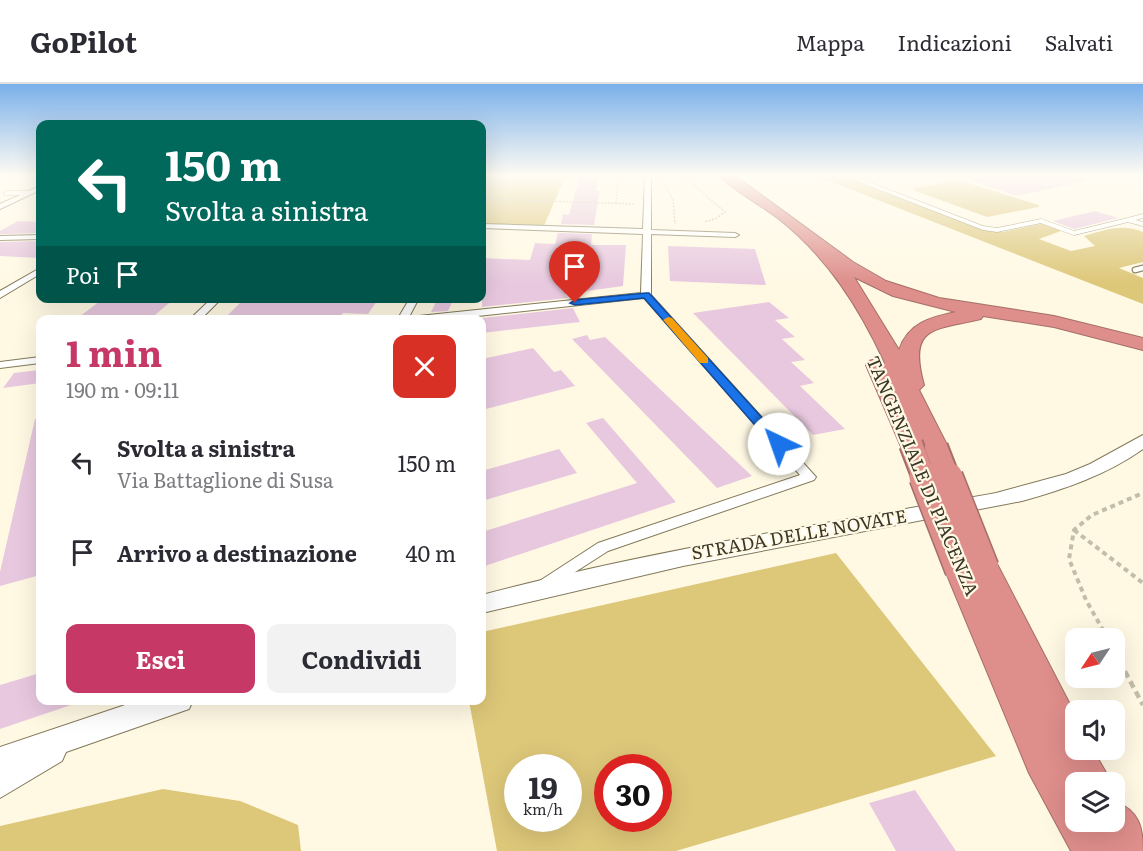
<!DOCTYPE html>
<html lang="it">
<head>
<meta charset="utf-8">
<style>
  :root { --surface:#fff; --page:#f2f2f3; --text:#2b2b33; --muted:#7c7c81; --line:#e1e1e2; --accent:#c63967 }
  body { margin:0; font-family:Literata,serif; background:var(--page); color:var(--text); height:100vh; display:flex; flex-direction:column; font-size:22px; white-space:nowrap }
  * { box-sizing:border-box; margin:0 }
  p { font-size:20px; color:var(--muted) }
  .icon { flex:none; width:33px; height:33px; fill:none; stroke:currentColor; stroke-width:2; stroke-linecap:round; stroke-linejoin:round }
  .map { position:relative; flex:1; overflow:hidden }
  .sheet { position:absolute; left:36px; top:231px; width:450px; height:390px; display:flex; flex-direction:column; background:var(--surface); border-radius:12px; box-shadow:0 6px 24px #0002 }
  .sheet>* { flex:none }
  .guide { position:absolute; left:36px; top:36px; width:450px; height:183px; border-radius:12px; box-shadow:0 6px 24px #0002; background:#00695c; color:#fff; overflow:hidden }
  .needle { width:39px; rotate:235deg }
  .tools { position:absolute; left:1065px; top:544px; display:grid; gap:12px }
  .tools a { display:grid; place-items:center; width:60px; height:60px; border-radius:12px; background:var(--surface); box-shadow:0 6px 24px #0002; font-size:30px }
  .speed { position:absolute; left:504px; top:670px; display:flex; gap:12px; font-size:30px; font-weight:700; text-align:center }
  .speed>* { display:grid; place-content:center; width:78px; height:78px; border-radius:50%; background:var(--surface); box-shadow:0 6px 24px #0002; line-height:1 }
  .speed small { font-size:15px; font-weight:400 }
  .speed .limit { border:9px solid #d22; background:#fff; color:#111 }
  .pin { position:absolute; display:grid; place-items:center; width:51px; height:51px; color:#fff; margin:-62px -26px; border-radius:50% 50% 50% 0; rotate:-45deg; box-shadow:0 0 6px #0007 }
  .pin .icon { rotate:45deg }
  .me { position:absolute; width:66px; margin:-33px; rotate:318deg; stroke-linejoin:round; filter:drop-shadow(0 0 4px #0008) }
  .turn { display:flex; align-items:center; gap:21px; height:126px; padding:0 30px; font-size:27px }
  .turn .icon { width:78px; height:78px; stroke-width:2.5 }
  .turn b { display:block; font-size:42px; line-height:51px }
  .then { display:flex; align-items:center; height:57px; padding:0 30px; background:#0003; gap:12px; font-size:22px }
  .round { display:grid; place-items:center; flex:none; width:63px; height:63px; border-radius:12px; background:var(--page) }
  .headline { display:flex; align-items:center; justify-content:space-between; height:102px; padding:0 30px }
  h1 { font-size:36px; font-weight:700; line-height:45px; color:var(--accent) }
  .action { display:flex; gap:12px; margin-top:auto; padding:12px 30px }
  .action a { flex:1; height:69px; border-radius:12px; background:var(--accent); color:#fff; font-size:24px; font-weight:700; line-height:69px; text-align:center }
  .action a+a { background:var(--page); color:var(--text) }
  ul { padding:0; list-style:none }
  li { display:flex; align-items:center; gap:18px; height:90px; padding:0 30px }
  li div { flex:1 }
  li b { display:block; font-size:22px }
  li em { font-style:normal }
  header { display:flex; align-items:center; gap:36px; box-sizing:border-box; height:84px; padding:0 30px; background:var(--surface); border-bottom:2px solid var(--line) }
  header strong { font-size:28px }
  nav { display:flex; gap:33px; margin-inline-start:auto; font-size:21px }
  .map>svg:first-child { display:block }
  .green { fill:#ddc779; fill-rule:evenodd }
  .building { fill:#e8c8df }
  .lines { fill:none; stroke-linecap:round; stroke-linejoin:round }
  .lane-far1-casing { stroke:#827959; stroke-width:5 }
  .lane-casing { stroke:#827959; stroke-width:7 }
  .street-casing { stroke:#827959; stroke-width:2 }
  .secondary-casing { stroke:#827959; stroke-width:2 }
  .highway-casing { stroke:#a56f68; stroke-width:2 }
  .path-far2 { stroke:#c3beab; stroke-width:1.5; stroke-dasharray:2 1.5; stroke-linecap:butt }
  .path-far1 { stroke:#c3beab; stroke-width:4; stroke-dasharray:5 4; stroke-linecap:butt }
  .path { stroke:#c3beab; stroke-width:4.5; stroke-dasharray:7 4.5; stroke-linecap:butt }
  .lane-far1 { stroke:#fff; stroke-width:4 }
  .lane { stroke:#fff; stroke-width:4.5 }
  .street { fill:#fff; fill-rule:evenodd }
  .secondary { fill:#fff; fill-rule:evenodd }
  .highway { fill:#de8e8b; fill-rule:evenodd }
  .highway-bridge-far1-casing { stroke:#a56f68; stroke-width:26; stroke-linecap:butt }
  .highway-bridge-casing { stroke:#a56f68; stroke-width:32; stroke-linecap:butt }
  .highway-bridge-far1 { stroke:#de8e8b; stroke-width:22 }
  .highway-bridge { stroke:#de8e8b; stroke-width:29 }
  .route { fill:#1a73e8; stroke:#114b97; stroke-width:1.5 }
  .slow { fill:#f59e0b }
  .labels { text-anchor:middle; stroke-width:4.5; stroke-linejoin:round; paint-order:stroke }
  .street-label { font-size:18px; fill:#3a3628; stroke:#fff9e4 }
</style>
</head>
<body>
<header>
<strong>GoPilot</strong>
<nav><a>Mappa</a><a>Indicazioni</a><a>Salvati</a></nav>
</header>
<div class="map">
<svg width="1143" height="767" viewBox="0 0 1143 767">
  <rect width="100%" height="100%" fill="#fff9e4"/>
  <path class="green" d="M 482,91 L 566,91 L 543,144 L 482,142 Z
    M 814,91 L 840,91 L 982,145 L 1003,148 L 1044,139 L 1061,147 L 1039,155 L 1071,167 L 1095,162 L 1084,152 C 1105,146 1122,139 1143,148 L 1143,178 L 1119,184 L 1143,194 L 1143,220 Z
    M 958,96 L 1039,121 L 1039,123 L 987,133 L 913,106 L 914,104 Z
    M 836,469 L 996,672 L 676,767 L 497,767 L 469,617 L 482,616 L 482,548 ZM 518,684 L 568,684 L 568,735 L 518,735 ZM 608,684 L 658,684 L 658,735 L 608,735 Z
    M 163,705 L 240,717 L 298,741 L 301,767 L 0,767 L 0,742 Z"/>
  <path class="building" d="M 995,91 L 1085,91 L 1086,97 L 1017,112 L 969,96 Z
    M 579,95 L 598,95 L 596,107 L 600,107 L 594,141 L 561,140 L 563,130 L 569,131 Z
    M 1095,127 L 1118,134 L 1074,145 L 1053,137 Z
    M 18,137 L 40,138 L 40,149 L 0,150 L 0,147 Z
    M 558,149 L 592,150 L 591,161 L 626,161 L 623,202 L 565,210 L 568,214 L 482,223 L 482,174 L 530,176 L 535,159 L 555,160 Z
    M 40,157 L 40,174 L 0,172 L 0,158 Z
    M 668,162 L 755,165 L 766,201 L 670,197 Z
    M 104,214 L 175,214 L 149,236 L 75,236 Z
    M 245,214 L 379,214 L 368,230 L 343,229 L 339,234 L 294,232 L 291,236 L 223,236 Z
    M 438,214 L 454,214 L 448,227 L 431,228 Z
    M 769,218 L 789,234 L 775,236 L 795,253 L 782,255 L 805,276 L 791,278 L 814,299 L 800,302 L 845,345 L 813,351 L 693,229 Z
    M 573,224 L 580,238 L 482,249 L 482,234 Z
    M 587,251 L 590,256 L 605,253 L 752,392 L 717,404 L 572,255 Z
    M 533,264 L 554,288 L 561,286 L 575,302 L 482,326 L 482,275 Z
    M 40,286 L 40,299 L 3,304 L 14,289 Z
    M 603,334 L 676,418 L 482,483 L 482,448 L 637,399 L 586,339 Z
    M 35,335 L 40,335 L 40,491 L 0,502 L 0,488 Z
    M 559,365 L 577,389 L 482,417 L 482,387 Z
    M 40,589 L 40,616 L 77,616 L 77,619 L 0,645 L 0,601 Z
    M 915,706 L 956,767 L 896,767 L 869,719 Z"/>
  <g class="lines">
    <g class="lane-far1-casing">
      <path id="lane-far1" d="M 846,91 L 983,144 L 997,146 L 1041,137 L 1074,149 L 1128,136 L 1143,140
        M 6,109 L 29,109
        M 1128,136 L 1143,132"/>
    </g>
    <g class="lane-casing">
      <path id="lane" d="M 1135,186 L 1143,184"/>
    </g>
    <g class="street-casing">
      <path id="street" d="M 645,91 L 651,91 L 651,146 L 735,149 L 739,151 L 735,153 L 651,150 L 651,211 L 816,393 L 814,396 L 608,467 L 544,508 L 538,506 L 536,502 L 538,498 L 598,459 L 800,391 L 644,214 L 441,236 L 397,236 L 410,214 L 419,214 L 409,233 L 641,209 L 643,150 L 482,144 L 482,140 L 643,145 Z
        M 40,102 L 40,106 L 0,125 L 0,120 Z
        M 40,151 L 40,155 L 0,156 L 0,152 Z
        M 40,184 L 40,190 L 0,214 L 0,207 Z
        M 212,214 L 222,214 L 200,236 L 189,236 Z
        M 40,273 L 40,279 L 0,284 L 0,278 Z"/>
    </g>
    <g class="secondary-casing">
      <path id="secondary" d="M 1143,351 L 1143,365 C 1106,391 1065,405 1022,417 L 683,482 L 482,529 L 482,511 C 651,466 824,440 996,409 L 1066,390 L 1090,380 Z
        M 140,616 L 193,616 L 189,625 L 66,668 L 62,677 L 0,714 L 0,663 Z"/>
    </g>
    <g class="highway-casing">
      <path id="highway" d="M 719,91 L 734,91 L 853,178 L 886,197 L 939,214 L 1054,232 L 1143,254 L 1143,266 L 1054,243 L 983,232 L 981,235 C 935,246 907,241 924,301 L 919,306 L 948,363 L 945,368 L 936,370 L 927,368 L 923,361 L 920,365 L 911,367 L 902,365 L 866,281 L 869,277 L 876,275 L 885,279 C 859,223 828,174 779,135 C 760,120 735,108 719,91 ZM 854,193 L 893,212 L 956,228 C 931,233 908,239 899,266 Z
        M 984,473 L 995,476 L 1076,632 L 1076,666 L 1093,666 L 1112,699 L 1076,699 L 1076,738 L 1114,738 L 1114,717 C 1139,727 1143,742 1143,767 L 1071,767 L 1029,689 L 945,486 L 949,478 L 960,475 L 971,479 L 973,476 Z"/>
    </g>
    <path class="path-far2" d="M 488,91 L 487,93 L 511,110 L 501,132
      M 682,91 L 725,128 L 715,135 L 704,138
      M 660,94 L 673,115 L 675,140
      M 482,103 L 577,91
      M 482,115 L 636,120
      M 616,119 L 619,91"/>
    <path class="path-far1" d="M 1074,446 L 1143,499
      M 1108,555 L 1086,516 L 1069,475 L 1074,446 L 1092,431 L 1143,409"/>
    <path class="path" d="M 1114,567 L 1143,621"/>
    <use href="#lane-far1" class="lane-far1"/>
    <use href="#lane" class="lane"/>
    <use href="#street" class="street"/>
    <use href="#secondary" class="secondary"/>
    <use href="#highway" class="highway"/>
    <g class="highway-bridge-far1-casing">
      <path id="highway-bridge-far1" d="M 911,360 L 924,394
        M 936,363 L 948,394"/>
    </g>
    <g class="highway-bridge-casing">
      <path id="highway-bridge" d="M 924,393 L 960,486
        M 948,393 L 984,484"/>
    </g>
    <use href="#highway-bridge-far1" class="highway-bridge-far1"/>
    <use href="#highway-bridge" class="highway-bridge"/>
  </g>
  <linearGradient id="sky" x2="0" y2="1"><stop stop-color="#7ab0ea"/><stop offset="0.46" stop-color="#fffcf3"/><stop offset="1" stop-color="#fffcf3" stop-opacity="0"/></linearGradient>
  <rect width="1143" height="199" fill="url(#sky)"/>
  <path class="route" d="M 646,209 L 649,209 L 784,358 L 785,360 L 784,363 L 774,363 L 644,214 L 575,221 L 570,219 L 575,216 Z"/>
  <path class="slow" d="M 668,233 L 672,234 L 708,274 L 708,279 L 700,279 L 665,238 L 663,236 Z"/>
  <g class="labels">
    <g class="street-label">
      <text transform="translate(922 392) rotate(67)" y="6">TANGENZIALE DI PIACENZA</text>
      <text transform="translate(799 451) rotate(-10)" y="6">STRADA DELLE NOVATE</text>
    </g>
  </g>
</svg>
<div class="tools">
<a><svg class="needle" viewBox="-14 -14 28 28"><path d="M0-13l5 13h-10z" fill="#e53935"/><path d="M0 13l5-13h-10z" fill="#7c7c81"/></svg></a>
<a><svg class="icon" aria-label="sound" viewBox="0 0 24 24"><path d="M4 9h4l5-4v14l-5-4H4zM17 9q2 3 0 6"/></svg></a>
<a><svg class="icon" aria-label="layers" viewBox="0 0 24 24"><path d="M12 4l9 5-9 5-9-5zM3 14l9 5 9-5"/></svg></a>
</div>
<div class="speed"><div>19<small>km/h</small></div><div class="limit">30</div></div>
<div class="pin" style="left:575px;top:219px;background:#d93025"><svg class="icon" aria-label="arrive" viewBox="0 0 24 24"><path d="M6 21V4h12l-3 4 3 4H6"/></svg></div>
<svg class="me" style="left:779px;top:360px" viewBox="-20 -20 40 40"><circle r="19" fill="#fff"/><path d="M0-13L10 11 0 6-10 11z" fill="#1a73e8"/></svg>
<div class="guide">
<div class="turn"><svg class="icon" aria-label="left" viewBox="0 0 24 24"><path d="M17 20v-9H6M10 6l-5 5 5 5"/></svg><div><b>150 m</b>Svolta a sinistra</div></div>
<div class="then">Poi<svg class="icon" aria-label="arrive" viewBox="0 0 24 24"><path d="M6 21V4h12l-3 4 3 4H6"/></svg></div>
</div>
<section class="sheet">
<div class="headline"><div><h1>1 min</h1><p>190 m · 09:11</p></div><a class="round" style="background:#d93025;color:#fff"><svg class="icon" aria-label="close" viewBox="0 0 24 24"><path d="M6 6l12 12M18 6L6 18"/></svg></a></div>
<ul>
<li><svg class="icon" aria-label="left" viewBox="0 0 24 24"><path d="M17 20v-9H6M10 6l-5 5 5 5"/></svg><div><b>Svolta a sinistra</b><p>Via Battaglione di Susa</p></div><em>150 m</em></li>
<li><svg class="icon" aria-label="arrive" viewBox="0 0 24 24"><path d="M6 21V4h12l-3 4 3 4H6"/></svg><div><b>Arrivo a destinazione</b></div><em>40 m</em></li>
</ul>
<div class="action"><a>Esci</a><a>Condividi</a></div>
</section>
</div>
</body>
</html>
